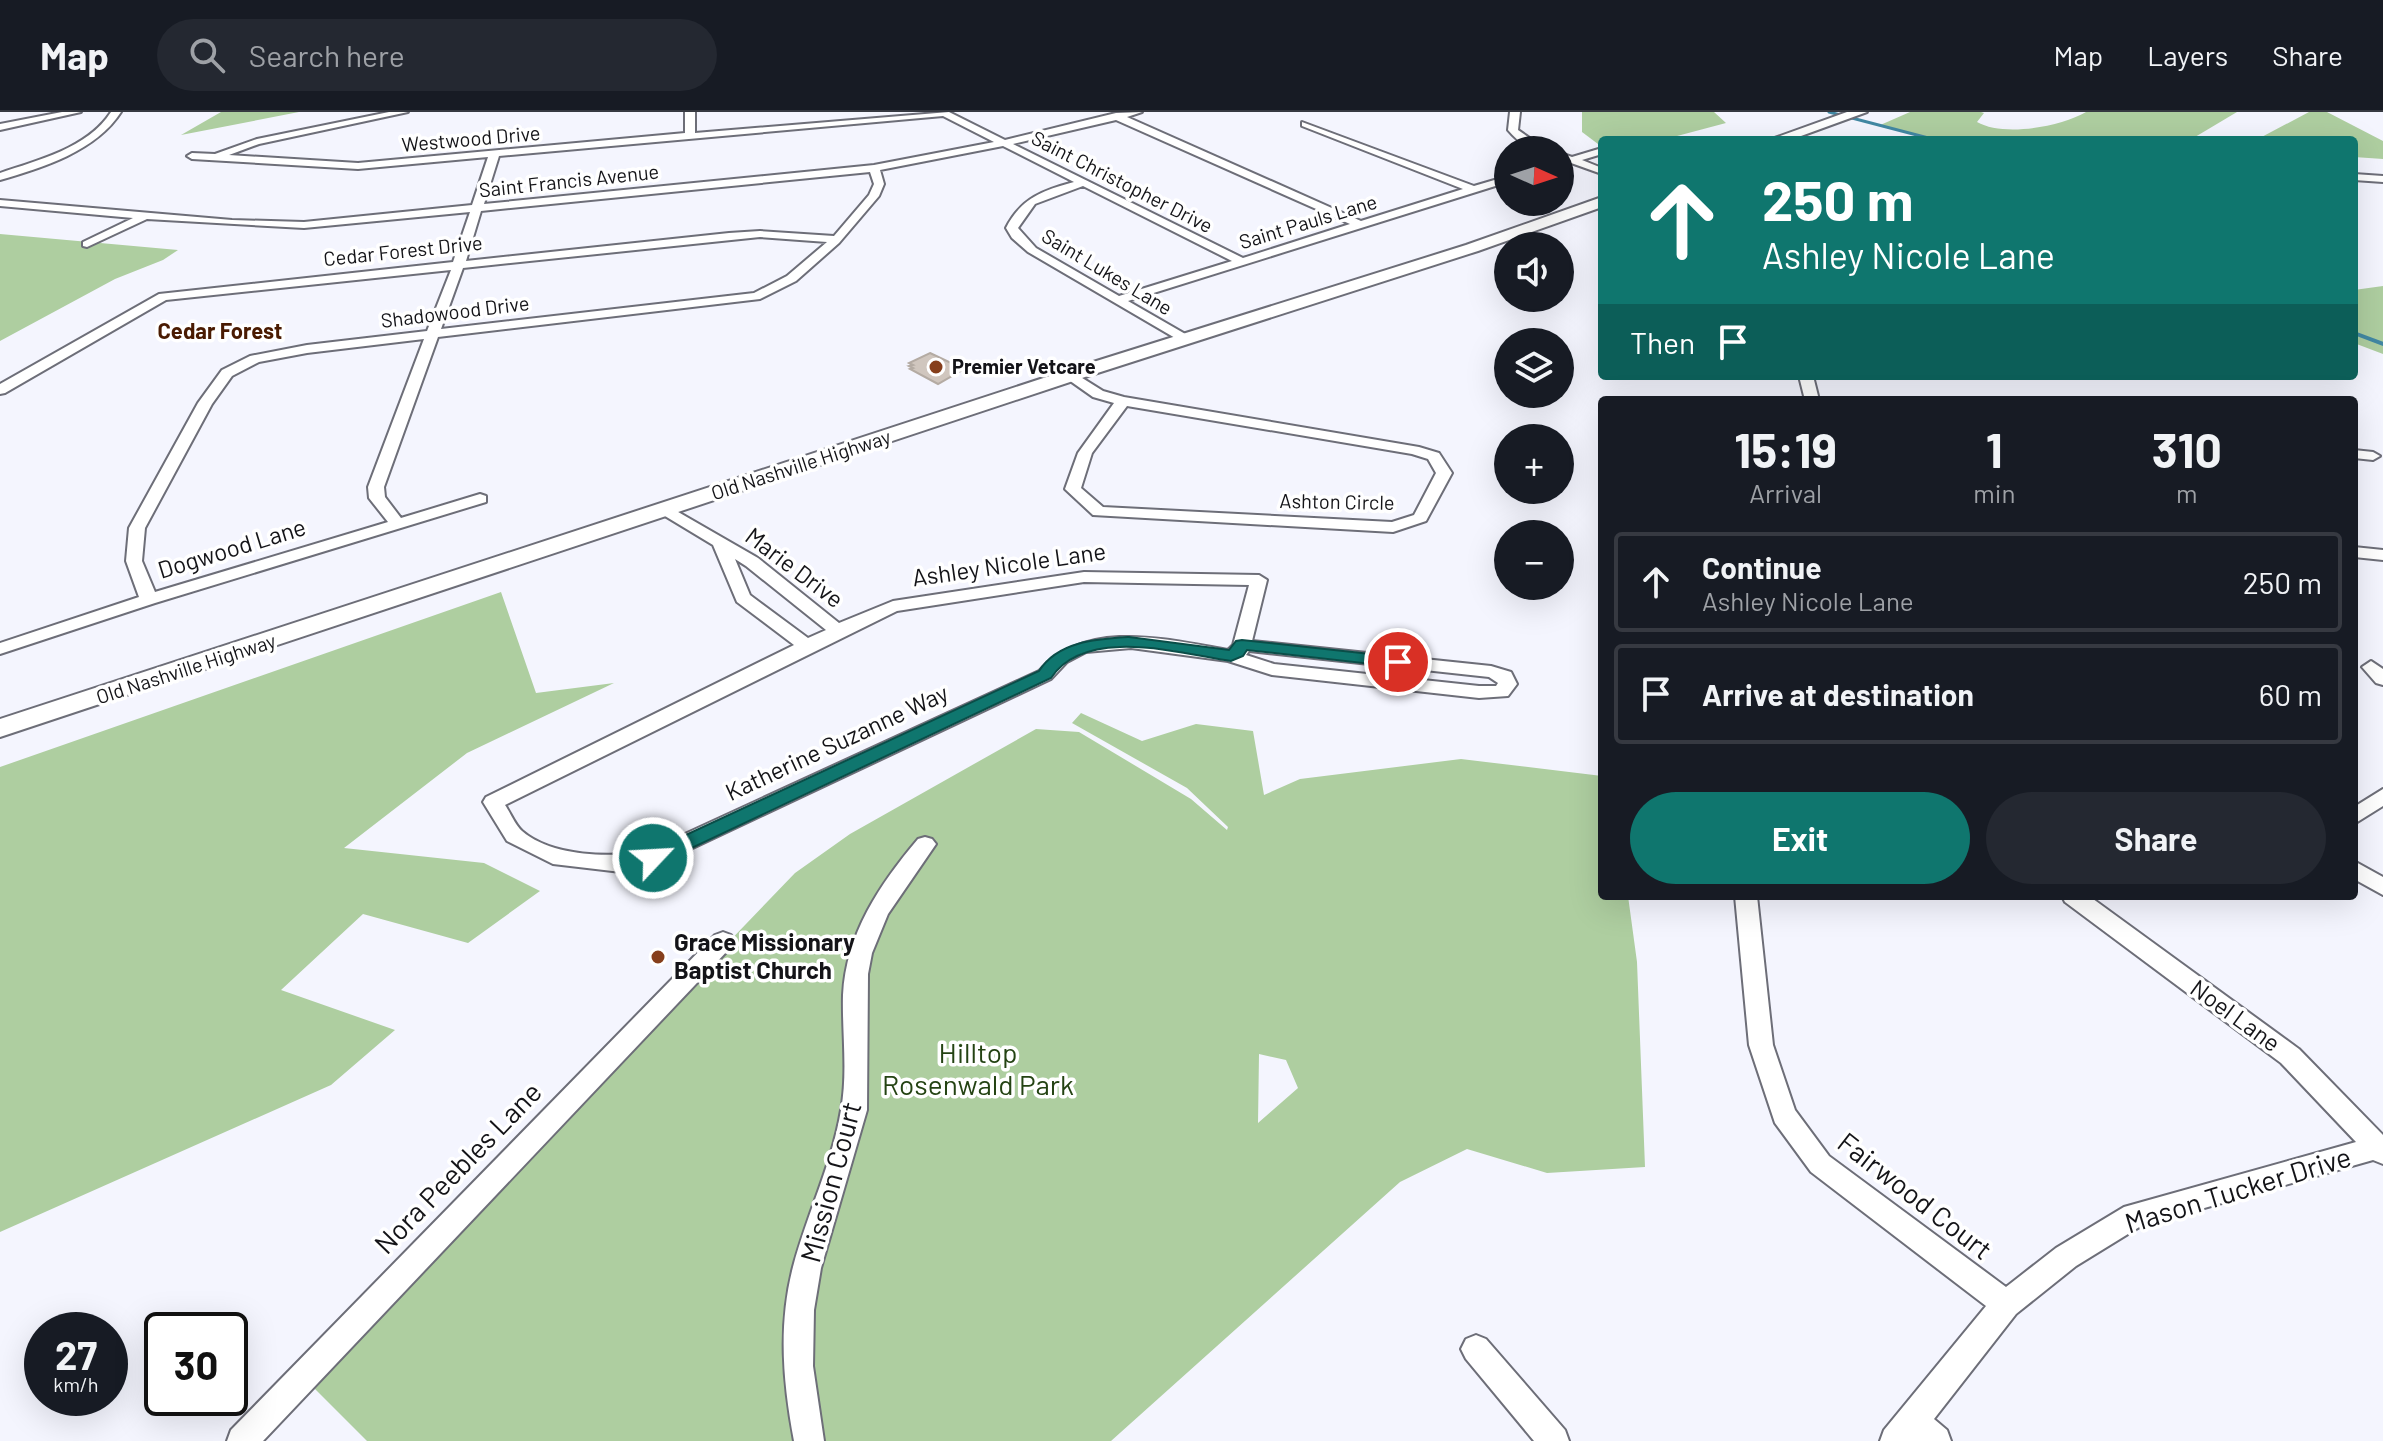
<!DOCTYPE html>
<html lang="en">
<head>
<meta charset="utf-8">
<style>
  :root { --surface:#171b24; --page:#242831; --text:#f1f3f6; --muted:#9ea1a6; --line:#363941; --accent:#0f766e }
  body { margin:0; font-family:Barlow,sans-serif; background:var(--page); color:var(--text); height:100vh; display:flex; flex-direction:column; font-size:30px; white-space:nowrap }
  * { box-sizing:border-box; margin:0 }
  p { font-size:26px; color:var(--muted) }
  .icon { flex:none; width:44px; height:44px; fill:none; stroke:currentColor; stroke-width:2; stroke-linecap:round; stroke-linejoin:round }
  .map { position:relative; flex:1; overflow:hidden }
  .panel { position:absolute; left:1598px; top:284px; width:760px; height:504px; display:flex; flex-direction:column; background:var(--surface); border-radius:8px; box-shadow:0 8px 32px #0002 }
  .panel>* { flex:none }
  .banner { position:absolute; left:1598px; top:24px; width:760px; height:244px; border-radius:8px; box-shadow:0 8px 32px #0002; background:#0f766e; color:#fff; overflow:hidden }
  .needle { width:52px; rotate:93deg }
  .controls { position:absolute; left:1494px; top:24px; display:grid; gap:16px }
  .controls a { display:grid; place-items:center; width:80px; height:80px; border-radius:50%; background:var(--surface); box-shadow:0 8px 32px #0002; font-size:40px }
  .speed { position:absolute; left:24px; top:1200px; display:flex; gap:16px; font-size:40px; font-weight:700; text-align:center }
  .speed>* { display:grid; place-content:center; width:104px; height:104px; border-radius:50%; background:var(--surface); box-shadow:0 8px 32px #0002; line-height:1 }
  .speed small { font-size:20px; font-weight:400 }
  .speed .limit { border:4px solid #111; border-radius:12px; background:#fff; color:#111 }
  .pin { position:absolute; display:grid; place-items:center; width:68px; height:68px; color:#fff; margin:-34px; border:4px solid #fff; border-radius:50%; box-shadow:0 2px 8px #0007 }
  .me { position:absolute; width:88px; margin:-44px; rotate:65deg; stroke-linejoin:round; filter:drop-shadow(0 0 6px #0008) }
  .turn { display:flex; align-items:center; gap:28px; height:168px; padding:0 32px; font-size:36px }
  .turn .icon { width:104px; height:104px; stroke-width:2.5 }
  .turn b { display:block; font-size:56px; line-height:68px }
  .then { display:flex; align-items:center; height:76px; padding:0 32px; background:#0003; gap:16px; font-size:30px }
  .eta { display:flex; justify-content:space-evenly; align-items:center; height:136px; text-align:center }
  .eta b { font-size:48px; font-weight:700; line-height:56px }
  .action { display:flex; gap:16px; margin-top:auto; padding:16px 32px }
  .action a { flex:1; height:92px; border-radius:48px; background:var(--accent); color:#fff; font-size:32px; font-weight:700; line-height:92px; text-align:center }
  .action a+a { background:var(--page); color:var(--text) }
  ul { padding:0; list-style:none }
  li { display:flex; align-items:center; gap:24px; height:100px; margin:0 16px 12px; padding:0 16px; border:4px solid var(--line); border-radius:8px }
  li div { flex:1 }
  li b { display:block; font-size:30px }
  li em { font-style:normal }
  header { display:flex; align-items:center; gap:48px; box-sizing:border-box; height:112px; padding:0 40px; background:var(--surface); border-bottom:2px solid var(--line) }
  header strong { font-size:38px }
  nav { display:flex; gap:44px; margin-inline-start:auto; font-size:28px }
  .search { width:560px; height:72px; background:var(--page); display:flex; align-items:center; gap:20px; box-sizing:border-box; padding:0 28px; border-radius:44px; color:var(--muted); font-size:30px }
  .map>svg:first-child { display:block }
  .green { fill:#aecea0; fill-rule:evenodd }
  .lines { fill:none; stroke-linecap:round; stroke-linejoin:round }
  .stream-far1 { stroke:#4288a3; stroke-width:3 }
  .stream { stroke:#4288a3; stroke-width:4 }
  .building { fill:#d0c6be; stroke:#b4aba3; stroke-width:2 }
  .street-casing { stroke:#6d6e78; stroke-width:4 }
  .secondary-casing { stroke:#6d6e78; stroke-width:4 }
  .street { fill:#fff; fill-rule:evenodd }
  .secondary { fill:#fff; fill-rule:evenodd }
  .route { fill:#0f766e; stroke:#0a4d48; stroke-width:2 }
  .poi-dot { fill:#863f1c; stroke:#fff; stroke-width:3 }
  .labels { text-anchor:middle; stroke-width:7; stroke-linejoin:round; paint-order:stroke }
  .far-street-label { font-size:20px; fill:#141418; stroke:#fff }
  .far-poi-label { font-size:20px; font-weight:bold; fill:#141418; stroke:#fff; text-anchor:start }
  .far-neighbourhood-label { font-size:22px; font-weight:bold; fill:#4a1b02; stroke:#fff }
  .street-label { font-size:24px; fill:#141418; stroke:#fff }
  .poi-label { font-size:24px; font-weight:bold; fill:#141418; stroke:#fff; text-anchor:start }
  .near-park-label { font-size:28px; fill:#244313; stroke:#fff }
  .near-street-label { font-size:28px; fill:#141418; stroke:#fff }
</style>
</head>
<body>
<header>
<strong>Map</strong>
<div class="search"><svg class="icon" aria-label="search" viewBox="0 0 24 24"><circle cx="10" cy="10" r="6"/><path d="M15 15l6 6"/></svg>Search here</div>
<nav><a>Map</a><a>Layers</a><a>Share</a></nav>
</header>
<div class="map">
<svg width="2383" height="1329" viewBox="0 0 2383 1329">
  <rect width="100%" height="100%" fill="#f4f5fe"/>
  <path class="green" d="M 221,0 L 299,0 L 181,23 Z
    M 1582,0 L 1714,0 L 1726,11 L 1662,28 L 1602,28 L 1602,35 L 1582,20 Z
    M 1910,0 L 1981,0 L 1984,1 L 1977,10 C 2003,25 2060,15 2086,0 L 2237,0 L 2190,28 L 2101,28 L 2057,24 L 2044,28 L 1938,28 L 1878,14 Z
    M 2309,0 L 2327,0 L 2383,29 L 2383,47 L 2354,45 L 2354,28 L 2256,28 Z
    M 0,122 L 178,138 L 163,148 L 115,167 L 0,229 Z
    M 2383,174 L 2383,242 L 2354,231 L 2354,178 Z
    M 501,480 L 536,581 L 614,571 L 467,641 L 344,736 L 484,751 L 540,779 L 468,831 L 363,802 L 281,878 L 395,918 L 331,973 L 0,1120 L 0,655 Z
    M 1081,601 L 1142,629 L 1196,612 L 1253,619 L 1264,683 L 1300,667 L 1461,647 L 1602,664 L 1602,784 L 1628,784 L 1637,850 L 1645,1055 L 1547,1061 L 1467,1037 L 1400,1070 L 1111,1329 L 367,1329 L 313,1275 L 548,1018 L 795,761 L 850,722 L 1036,617 L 1079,620 L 1191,687 L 1227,718 L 1228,715 L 1187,676 L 1072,611 ZM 1259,942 L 1286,948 L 1298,976 L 1258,1011 Z"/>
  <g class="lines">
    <path class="stream-far1" d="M 1829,0 L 1936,28"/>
    <path class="stream" d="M 2354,221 L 2383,232"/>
  </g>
  <path class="building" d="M 930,241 L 964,257 L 938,272 L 910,257 L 913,256 L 909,254 L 913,253 L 909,251 Z"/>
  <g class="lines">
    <g class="street-casing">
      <path id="street" d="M 62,0 L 81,0 L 0,18 L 0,12 Z
        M 111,0 L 121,0 C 96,39 42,56 0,68 L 0,61 C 38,48 88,36 111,0 Z
        M 389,0 L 408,0 L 259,32 L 229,43 L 358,51 L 685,21 L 685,0 L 695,0 L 695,21 L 949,0 L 1005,28 L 1116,1 L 1142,0 L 1127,5 L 1361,109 L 1463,77 L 1302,14 L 1302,10 L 1474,74 L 1508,64 L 1508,70 L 1128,189 L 1187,223 L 1189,226 L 1182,230 L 1028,140 L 1012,126 L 1006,116 C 1021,86 1044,78 1074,70 L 1003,34 L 880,58 L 884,72 L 879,84 L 839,131 L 796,169 L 760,187 L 438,225 L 384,375 L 385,385 L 401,406 L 480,382 L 486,384 L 486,390 L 155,491 L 0,542 L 0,531 L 139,485 L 126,449 L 129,416 L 198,291 L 222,258 L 250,244 L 307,233 L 427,219 L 451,158 L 166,188 L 5,281 L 0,282 L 0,272 L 159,182 L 453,150 L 470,100 L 304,116 L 147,107 L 87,135 L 83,134 L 83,130 L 133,106 L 0,94 L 0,88 L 232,108 L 304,110 L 472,93 L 488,45 L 358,57 L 192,47 L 187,44 L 192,41 L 215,42 L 257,27 ZM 943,4 L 994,30 L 874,53 L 484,92 L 499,44 ZM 1116,8 L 1350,112 L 1243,146 L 1013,32 ZM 870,60 L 874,72 L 869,83 L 834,124 L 760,119 L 729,121 L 466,149 L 481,99 ZM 1083,74 L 1232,149 L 1119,184 L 1036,136 L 1018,116 L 1035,92 ZM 760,125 L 827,130 L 787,164 L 754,181 L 441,217 L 463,156 ZM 424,227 L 368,375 L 369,386 L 388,410 L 155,480 L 142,449 L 145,416 L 212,292 L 232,264 L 259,250 L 307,241 Z
        M 1510,0 L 1520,0 L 1518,18 L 1547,38 C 1530,38 1519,31 1508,18 Z
        M 1602,36 L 1602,42 L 1582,48 L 1602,56 L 1602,62 L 1560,47 L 1560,41 L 1572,45 Z
        M 2354,62 L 2383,64 L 2383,70 L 2354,68 Z
        M 1071,259 L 1103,279 L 1124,285 L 1419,335 L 1439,341 L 1452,361 L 1426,409 L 1393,420 L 1093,403 L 1065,377 L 1078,341 L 1114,291 L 1093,285 L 1066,266 L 1064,263 ZM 1127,294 L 1412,342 L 1428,347 L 1436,361 L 1414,403 L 1392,410 L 1103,395 L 1081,376 L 1092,341 Z
        M 1799,264 L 1813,264 L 1819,288 L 1805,288 Z
        M 2354,338 L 2373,340 L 2380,344 L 2373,348 L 2354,346 Z
        M 666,393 L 758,446 L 839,511 L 893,489 L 1084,460 L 1259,463 L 1267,468 L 1252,529 L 1491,554 L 1511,560 L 1517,572 L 1508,584 L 1479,586 L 1272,563 L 1228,549 L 1131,536 L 1086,540 L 1067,550 L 1051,567 L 661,751 L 621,760 L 553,752 L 507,729 L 483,690 L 486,685 L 794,533 L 737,490 L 713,433 L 660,401 L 658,398 ZM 735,447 L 746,454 L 826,518 L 808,526 L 750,483 ZM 1084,470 L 1249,473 L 1233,533 L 1228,538 C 1165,527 1087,507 1039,559 L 648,739 C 612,746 552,745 522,719 C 515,713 510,700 505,693 L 897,499 ZM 1249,539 L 1489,565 L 1498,571 L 1496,574 L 1479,574 L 1274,552 L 1246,543 Z
        M 2354,435 L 2383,438 L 2383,448 L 2354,445 Z
        M 2371,549 L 2383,557 L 2383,573 L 2376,571 L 2362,555 Z
        M 2383,677 L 2383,694 L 2354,712 L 2354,695 Z
        M 925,725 L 932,727 L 936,732 L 888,802 L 872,841 L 868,862 L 867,998 L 821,1156 L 814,1198 L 813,1254 L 824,1329 L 794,1329 C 783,1271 778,1213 793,1155 C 807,1102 832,1052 841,998 C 848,960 842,921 843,883 C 846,822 880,772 918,727 Z
        M 2354,749 L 2383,765 L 2383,783 L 2354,767 Z
        M 1735,784 L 1757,784 L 1773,933 L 1795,998 L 1829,1044 L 2006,1175 L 2056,1136 L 2124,1095 L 2356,1030 L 2281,951 L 2065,790 L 2062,784 L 2089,784 L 2299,937 L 2383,1023 L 2383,1052 L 2373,1048 L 2141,1114 L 2076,1154 L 2016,1202 L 1934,1307 L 1947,1318 L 1951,1329 L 1880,1329 L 1884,1318 L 1986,1194 L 1811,1060 L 1775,1011 L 1749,933 Z
        M 723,820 L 731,823 L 734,829 L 731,835 L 263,1329 L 227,1329 L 231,1318 L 715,823 Z
        M 1476,1223 L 1486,1227 L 1565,1318 L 1569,1329 L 1534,1329 L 1466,1247 L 1461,1237 L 1466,1227 Z"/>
    </g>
    <g class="secondary-casing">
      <path id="secondary" d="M 1847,0 L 1867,0 L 1790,28 L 1769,28 Z
        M 1602,85 L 1602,95 L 1478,139 L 1085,265 L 0,625 L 0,607 L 1071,257 L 1466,133 Z"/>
    </g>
    <use href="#street" class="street"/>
    <use href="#secondary" class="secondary"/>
  </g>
  <path class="route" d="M 1129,525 L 1229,538 L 1236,529 L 1242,528 L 1398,545 L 1406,550 L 1398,555 L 1247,538 L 1243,544 L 1231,549 C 1179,541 1085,514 1051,566 L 660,751 L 653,753 L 644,746 L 647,741 L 1039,559 C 1058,529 1097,527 1129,525 Z"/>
  <g class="poi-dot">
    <circle cx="936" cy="255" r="8"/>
    <circle cx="658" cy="845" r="8"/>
  </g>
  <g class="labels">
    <g class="far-street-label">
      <text transform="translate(471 27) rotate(-5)" y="7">Westwood Drive</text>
      <text transform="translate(569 69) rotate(-6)" y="7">Saint Francis Avenue</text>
      <text transform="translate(1122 70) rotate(27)" y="7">Saint Christopher Drive</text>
      <text transform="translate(1308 110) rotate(-17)" y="7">Saint Pauls Lane</text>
      <text transform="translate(403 139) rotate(-6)" y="7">Cedar Forest Drive</text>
      <text transform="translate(1107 160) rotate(31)" y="7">Saint Lukes Lane</text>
      <text transform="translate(455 200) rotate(-7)" y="7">Shadowood Drive</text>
      <text transform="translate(801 353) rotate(-18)" y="7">Old Nashville Highway</text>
      <text transform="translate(1337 390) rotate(1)" y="7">Ashton Circle</text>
      <text transform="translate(186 557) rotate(-18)" y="7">Old Nashville Highway</text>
    </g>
    <g class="far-poi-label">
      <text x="952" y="262">Premier Vetcare</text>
    </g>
    <g class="far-neighbourhood-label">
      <text x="220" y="227">Cedar Forest</text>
    </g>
    <g class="street-label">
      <text transform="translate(232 437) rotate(-17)" y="8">Dogwood Lane</text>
      <text transform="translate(1009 453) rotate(-8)" y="8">Ashley Nicole Lane</text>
      <text transform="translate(794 456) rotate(37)" y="8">Marie Drive</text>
      <text transform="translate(837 631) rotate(-25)" y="8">Katherine Suzanne Way</text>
      <text transform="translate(2235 904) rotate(36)" y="8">Noel Lane</text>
    </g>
    <g class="poi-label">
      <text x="674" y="839">Grace Missionary<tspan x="674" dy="28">Baptist Church</tspan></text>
    </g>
    <g class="near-park-label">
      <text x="978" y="951">Hilltop<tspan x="978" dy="32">Rosenwald Park</tspan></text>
    </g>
    <g class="near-street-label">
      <text transform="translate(458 1056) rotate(-46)" y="10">Nora Peebles Lane</text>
      <text transform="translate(831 1070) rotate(-75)" y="10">Mission Court</text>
      <text transform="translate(2238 1078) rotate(-17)" y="10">Mason Tucker Drive</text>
      <text transform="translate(1915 1084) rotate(38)" y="10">Fairwood Court</text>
    </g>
  </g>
</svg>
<div class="controls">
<a><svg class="needle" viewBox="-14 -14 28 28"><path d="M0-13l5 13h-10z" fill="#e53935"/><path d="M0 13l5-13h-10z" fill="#9ea1a6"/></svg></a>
<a><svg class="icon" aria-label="sound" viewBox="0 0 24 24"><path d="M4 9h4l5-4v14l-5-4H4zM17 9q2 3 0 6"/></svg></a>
<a><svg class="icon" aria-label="layers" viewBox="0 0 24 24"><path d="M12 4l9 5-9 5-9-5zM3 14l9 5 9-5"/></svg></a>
<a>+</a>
<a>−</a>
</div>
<div class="speed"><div>27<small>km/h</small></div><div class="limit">30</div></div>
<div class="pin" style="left:1398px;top:550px;background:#d93025"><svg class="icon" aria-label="arrive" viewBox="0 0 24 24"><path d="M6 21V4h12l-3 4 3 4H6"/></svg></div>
<svg class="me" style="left:653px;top:746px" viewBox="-20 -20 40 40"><circle r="17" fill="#0f766e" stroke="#fff" stroke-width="3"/><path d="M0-11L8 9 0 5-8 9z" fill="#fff"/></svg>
<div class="banner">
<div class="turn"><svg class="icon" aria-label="ahead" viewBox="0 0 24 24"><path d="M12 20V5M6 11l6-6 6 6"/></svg><div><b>250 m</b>Ashley Nicole Lane</div></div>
<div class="then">Then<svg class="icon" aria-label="arrive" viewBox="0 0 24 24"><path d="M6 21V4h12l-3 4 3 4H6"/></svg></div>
</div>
<section class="panel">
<div class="eta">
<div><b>15:19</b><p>Arrival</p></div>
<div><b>1</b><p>min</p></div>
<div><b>310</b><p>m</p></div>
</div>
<ul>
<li><svg class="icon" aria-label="ahead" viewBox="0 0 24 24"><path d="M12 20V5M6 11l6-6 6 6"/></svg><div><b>Continue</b><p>Ashley Nicole Lane</p></div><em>250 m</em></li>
<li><svg class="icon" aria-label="arrive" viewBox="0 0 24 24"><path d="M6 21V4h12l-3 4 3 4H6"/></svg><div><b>Arrive at destination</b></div><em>60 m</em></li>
</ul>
<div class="action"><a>Exit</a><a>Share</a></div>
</section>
</div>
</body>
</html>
